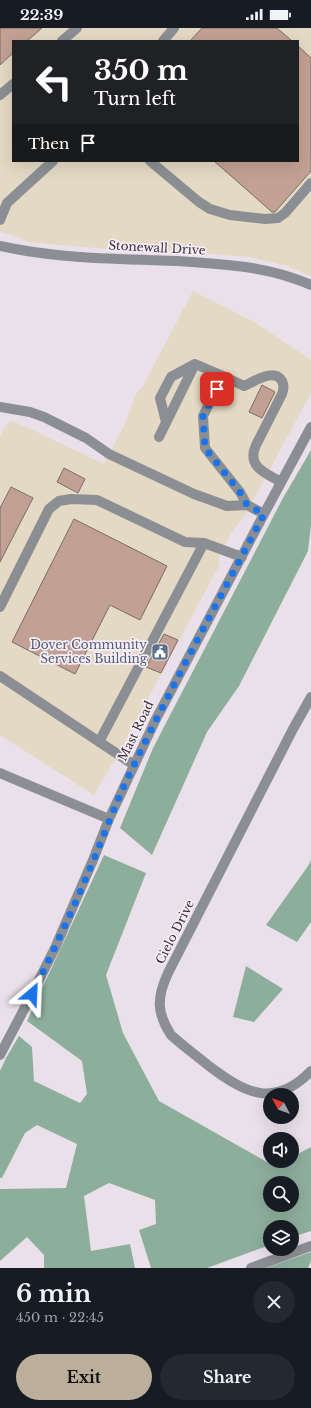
<!DOCTYPE html>
<html lang="en">
<head>
<meta charset="utf-8">
<style>
  :root { --surface:#171b24; --page:#242831; --text:#f1f3f6; --muted:#9ea1a6; --accent:#bbaf9c }
  body { margin:0; font-family:"Libre Baskerville",serif; background:var(--page); color:var(--text); height:100vh; display:flex; flex-direction:column; font-size:15px; white-space:nowrap }
  * { box-sizing:border-box; margin:0 }
  p { font-size:13px; color:var(--muted) }
  .icon { flex:none; width:22px; height:22px; fill:none; stroke:currentColor; stroke-width:2; stroke-linecap:round; stroke-linejoin:round }
  .map { position:relative; height:1240px; overflow:hidden }
  .sheet { display:flex; flex-direction:column; background:var(--surface); flex:1 }
  .sheet>* { flex:none }
  .hud { position:absolute; left:12px; top:12px; width:287px; height:122px; border-radius:0px; box-shadow:0 4px 16px #0002; background:#202124; color:#fff; overflow:hidden }
  .needle { width:26px; rotate:311deg }
  .controls { position:absolute; left:263px; top:1060px; display:grid; gap:8px }
  .controls a { display:grid; place-items:center; width:36px; height:36px; border-radius:50%; background:var(--surface); box-shadow:0 4px 16px #0002; font-size:20px }
  .pin { position:absolute; display:grid; place-items:center; width:34px; height:34px; color:#fff; margin:-17px; border-radius:8px; box-shadow:0 2px 6px #0006 }
  .me { position:absolute; width:44px; margin:-22px; rotate:26deg; stroke-linejoin:round; filter:drop-shadow(0 0 3px #0008) }
  .turn { display:flex; align-items:center; gap:14px; height:84px; padding:0 16px; font-size:18px }
  .turn .icon { width:52px; height:52px; stroke-width:2.5 }
  .turn b { display:block; font-size:28px; line-height:34px }
  .then { display:flex; align-items:center; height:38px; padding:0 16px; background:#0003; gap:8px; font-size:15px }
  .round { display:grid; place-items:center; flex:none; width:42px; height:42px; border-radius:21px; background:var(--page) }
  .overview { display:flex; align-items:center; justify-content:space-between; height:68px; padding:0 16px }
  h1 { font-size:24px; font-weight:700; line-height:30px }
  .action { display:flex; gap:8px; margin-top:auto; padding:8px 16px }
  .action a { flex:1; height:46px; border-radius:24px; background:var(--accent); color:#111; font-size:16px; font-weight:700; line-height:46px; text-align:center }
  .action a+a { background:var(--page); color:var(--text) }
  .status { display:flex; justify-content:space-between; align-items:center; height:28px; padding:0 20px; background:var(--surface); direction:ltr }
  .status svg { height:11px; fill:currentColor }
  .map>svg:first-child { display:block }
  .industrial { fill:#e3d9c4; fill-rule:evenodd }
  .forest { fill:#8eae9c; fill-rule:evenodd }
  .building { fill:#c2a194; stroke:#796d69 }
  .lines { fill:none; stroke-linecap:round; stroke-linejoin:round }
  .minor { stroke:#8b8f93; stroke-width:10 }
  .route { stroke:#1a73e8; stroke-width:7; stroke-dasharray:0 12.6 }
  .labels { text-anchor:middle; stroke-width:3.5; stroke-linejoin:round; paint-order:stroke }
  .street-label { font-size:12px; fill:#353135; stroke:#f8edf6 }
  .service-label { font-size:12px; fill:#4e5e75; stroke:#f8edf6; text-anchor:end }
</style>
</head>
<body>
<div class="status"><b>22:39</b><svg viewBox="0 0 49 12"><path d="M0 12V9h3v3zM5 12V6h3v6zM10 12V3h3v9zM15 12V0h3v12zM26 1h20v11H26zM47 4h2v5h-2z"/></svg></div>
<div class="map">
<svg width="311" height="1240" viewBox="0 0 311 1240">
  <rect width="100%" height="100%" fill="#eae0e9"/>
  <path class="industrial" d="M 0,0 L 311,0 L 311,248 L 287,238 L 249,229 L 201,225 L 109,221 L 38,215 L 27,214 L 16,208 L 0,204 ZM 13,13 L 298,13 L 298,133 L 13,133 Z
    M 193,263 L 256,295 L 311,332 L 311,365 L 245,487 L 232,504 L 218,530 L 220,536 L 121,721 L 94,767 L 0,707 L 0,409 L 4,400 L 11,392 L 104,436 L 124,398 L 136,366 L 143,358 Z"/>
  <path class="forest" d="M 311,422 L 311,497 L 308,523 L 239,658 L 207,704 L 152,827 L 120,800 L 153,720 L 283,470 Z
    M 104,827 L 146,845 L 106,947 L 123,1005 L 159,1073 L 274,1138 L 284,1133 L 292,1133 L 292,1129 L 311,1119 L 311,1203 L 292,1209 L 292,1199 L 270,1199 L 270,1217 L 207,1240 L 151,1240 L 139,1202 L 156,1196 L 155,1172 L 109,1155 L 84,1168 L 91,1223 L 130,1216 L 135,1240 L 44,1240 L 44,1227 L 27,1209 L 0,1233 L 0,1161 L 66,1160 L 77,1116 L 37,1097 L 25,1105 L 2,1150 L 0,1150 L 0,1043 L 6,1030 L 19,1008 L 32,1019 L 34,1053 L 80,1075 L 87,1066 L 82,1033 L 27,993 ZM 270,1155 L 292,1155 L 292,1177 L 270,1177 Z
    M 311,832 L 311,894 L 297,914 L 266,897 L 308,838 Z
    M 246,938 L 283,961 L 254,994 L 233,989 Z
    M 311,1224 L 311,1233 L 308,1240 L 266,1240 Z"/>
  <path class="building" d="M 0,0 L 42,0 L 27,13 L 13,13 L 13,25 L 0,37 Z
    M 202,0 L 277,0 L 292,13 L 190,13 Z
    M 298,18 L 311,30 L 311,143 L 275,184 L 272,184 L 214,133 L 298,133 Z
    M 262,357 L 275,364 L 262,390 L 249,384 Z
    M 64,440 L 85,451 L 78,465 L 57,454 Z
    M 11,459 L 33,470 L 0,534 L 0,480 Z
    M 74,491 L 167,538 L 140,592 L 110,577 L 75,646 L 12,614 Z
    M 164,606 L 178,612 L 161,645 L 146,639 Z"/>
  <g class="lines">
    <path class="minor" d="M 62,13 L 77,0
      M 163,13 L 174,0
      M 0,67 L 13,56
      M 150,133 L 199,174 L 210,181 L 230,187 L 265,191 L 278,190 L 285,185 L 311,155
      M 0,192 L 7,175 L 53,133
      M 0,218 C 58,231 118,231 178,233 C 224,236 268,238 311,257
      M 0,379 L 30,384 L 44,389 L 86,410 L 109,426 L 194,466 L 227,478 L 247,477
      M 166,394 L 160,370 L 171,349 L 195,336
      M 159,409 L 195,336 L 223,348
      M 264,486 L 247,477 L 240,464 L 205,420 L 203,388 L 223,348 L 244,358 C 254,354 274,339 282,353 C 284,357 284,361 282,366 L 256,417 C 246,439 266,445 281,454
      M 0,579 L 49,481 L 59,473 L 71,471 L 97,472 L 185,514 L 204,515 L 242,529
      M 0,648 L 134,737
      M 311,669 L 293,701 L 168,945 C 157,969 156,984 171,1007 C 183,1018 197,1028 209,1038 C 245,1065 274,1081 311,1043
      M 99,714 L 204,515
      M 0,745 L 109,791
      M 0,1027 L 32,966 L 55,920 L 93,832 L 109,791 L 155,693 L 264,486 L 311,399
      M 251,1240 L 311,1218"/>
  </g>
  <g class="lines">
    <path class="route" d="M 32,966 C 54,922 75,877 94,831 C 104,807 113,782 124,758 C 167,666 217,576 264,486 L 247,477 L 240,464 L 205,420 L 203,388 L 217,361"/>
  </g>
  <defs>
    <g id="civic-square" transform="scale(0.9)"><rect x="-9" y="-9" width="18" height="18" rx="4" fill="#5c6f8a" stroke="#f8edf6"/><path d="M-.6-6.5H3V-4.5H.6V-3L4-1V1h2V6H-6V1h2V-1L-.6-3ZM-1.2 2.5V6h2.4V2.5Z" fill="#fff"/></g>
  </defs>
  <g fill-rule="evenodd">
    <use href="#civic-square" x="160" y="624"/>
  </g>
  <g class="labels">
    <g class="street-label">
      <text transform="translate(157 220) rotate(3)" y="4">Stonewall Drive</text>
      <text transform="translate(136 703) rotate(-64)" y="4">Mast Road</text>
      <text transform="translate(175 904) rotate(-63)" y="4">Cielo Drive</text>
    </g>
    <g class="service-label">
      <text x="147" y="621">Dover Community<tspan x="147" dy="14">Services Building</tspan></text>
    </g>
  </g>
</svg>
<div class="controls">
<a><svg class="needle" viewBox="-14 -14 28 28"><path d="M0-13l5 13h-10z" fill="#e53935"/><path d="M0 13l5-13h-10z" fill="#9ea1a6"/></svg></a>
<a><svg class="icon" aria-label="sound" viewBox="0 0 24 24"><path d="M4 9h4l5-4v14l-5-4H4zM17 9q2 3 0 6"/></svg></a>
<a><svg class="icon" aria-label="search" viewBox="0 0 24 24"><circle cx="10" cy="10" r="6"/><path d="M15 15l6 6"/></svg></a>
<a><svg class="icon" aria-label="layers" viewBox="0 0 24 24"><path d="M12 4l9 5-9 5-9-5zM3 14l9 5 9-5"/></svg></a>
</div>
<div class="pin" style="left:217px;top:361px;background:#d93025"><svg class="icon" aria-label="arrive" viewBox="0 0 24 24"><path d="M6 21V4h12l-3 4 3 4H6"/></svg></div>
<svg class="me" style="left:32px;top:966px" viewBox="-20 -20 40 40"><path d="M0-17L14 15 0 8-14 15z" fill="#1a73e8" stroke="#fff" stroke-width="4"/></svg>
<div class="hud">
<div class="turn"><svg class="icon" aria-label="left" viewBox="0 0 24 24"><path d="M17 20v-9H6M10 6l-5 5 5 5"/></svg><div><b>350 m</b>Turn left</div></div>
<div class="then">Then<svg class="icon" aria-label="arrive" viewBox="0 0 24 24"><path d="M6 21V4h12l-3 4 3 4H6"/></svg></div>
</div>
</div>
<section class="sheet">
<div class="overview"><div><h1>6 min</h1><p>450 m · 22:45</p></div><a class="round"><svg class="icon" aria-label="close" viewBox="0 0 24 24"><path d="M6 6l12 12M18 6L6 18"/></svg></a></div>
<div class="action"><a>Exit</a><a>Share</a></div>
</section>
</body>
</html>
